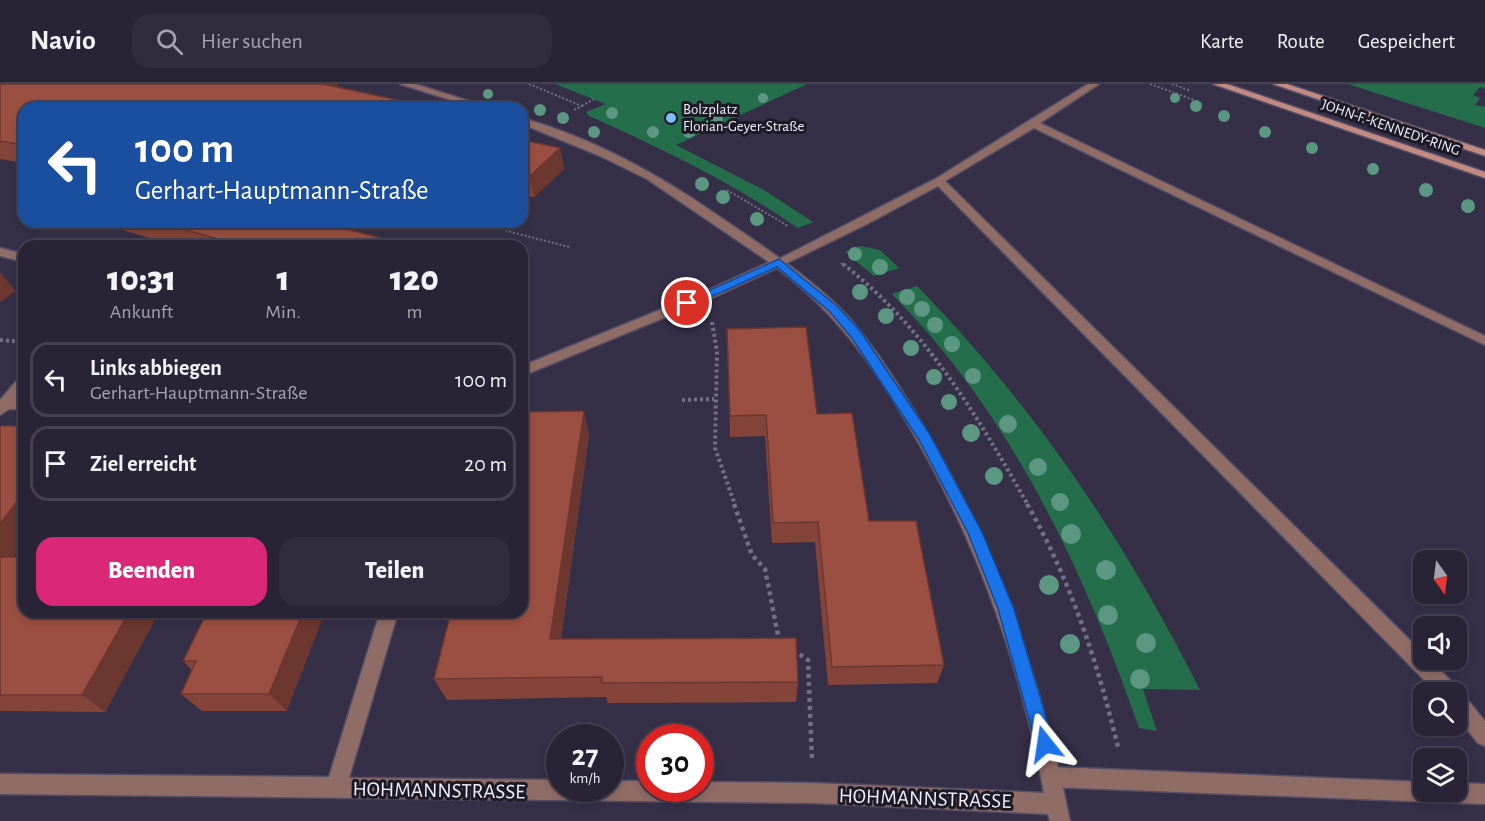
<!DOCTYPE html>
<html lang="de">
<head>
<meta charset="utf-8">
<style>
  :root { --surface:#282436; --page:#302c3e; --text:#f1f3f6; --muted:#a5a4ad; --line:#444151; --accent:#db2777 }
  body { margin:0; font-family:"Alegreya Sans",sans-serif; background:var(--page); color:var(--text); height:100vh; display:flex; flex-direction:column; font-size:22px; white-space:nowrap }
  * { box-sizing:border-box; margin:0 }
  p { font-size:20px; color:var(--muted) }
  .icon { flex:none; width:33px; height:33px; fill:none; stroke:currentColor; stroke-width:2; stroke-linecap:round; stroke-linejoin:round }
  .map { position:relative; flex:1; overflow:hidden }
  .side { position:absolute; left:18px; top:156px; width:510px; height:378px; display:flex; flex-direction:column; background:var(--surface); border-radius:18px; box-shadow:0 3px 9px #0003,0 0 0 2px var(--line) }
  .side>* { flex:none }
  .banner { position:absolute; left:18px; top:18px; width:510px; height:126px; border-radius:18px; box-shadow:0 3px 9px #0003,0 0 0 2px var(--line); background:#1a4fa0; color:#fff; overflow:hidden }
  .needle { width:39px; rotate:166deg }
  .buttons { position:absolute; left:1413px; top:466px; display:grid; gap:12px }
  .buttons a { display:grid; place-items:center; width:54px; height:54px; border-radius:12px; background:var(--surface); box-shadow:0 3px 9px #0003,0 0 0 2px var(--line); font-size:30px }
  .speed { position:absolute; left:546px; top:640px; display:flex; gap:12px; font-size:30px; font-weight:700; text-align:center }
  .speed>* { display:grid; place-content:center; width:78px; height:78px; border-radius:50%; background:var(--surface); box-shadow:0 3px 9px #0003,0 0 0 2px var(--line); line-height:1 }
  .speed small { font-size:15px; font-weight:400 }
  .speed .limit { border:9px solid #d22; background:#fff; color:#111 }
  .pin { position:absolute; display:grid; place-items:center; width:51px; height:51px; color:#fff; margin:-26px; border:3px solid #fff; border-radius:50%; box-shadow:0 2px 6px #0007 }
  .me { position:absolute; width:66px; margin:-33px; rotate:345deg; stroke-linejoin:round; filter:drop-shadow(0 0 4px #0008) }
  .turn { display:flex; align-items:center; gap:21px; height:126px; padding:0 18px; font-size:27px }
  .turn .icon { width:78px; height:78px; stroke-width:2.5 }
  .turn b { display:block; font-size:42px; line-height:51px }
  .eta { display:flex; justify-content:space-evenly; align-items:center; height:102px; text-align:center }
  .eta b { font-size:36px; font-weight:800; line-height:42px }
  .button { display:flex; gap:12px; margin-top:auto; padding:12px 18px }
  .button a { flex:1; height:69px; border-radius:18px; background:var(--accent); color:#fff; font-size:24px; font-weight:800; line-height:69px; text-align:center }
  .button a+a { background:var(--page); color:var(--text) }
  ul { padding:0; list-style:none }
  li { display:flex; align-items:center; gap:18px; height:75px; margin:0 12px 9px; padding:0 6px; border:3px solid var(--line); border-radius:18px }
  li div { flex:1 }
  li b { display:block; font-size:22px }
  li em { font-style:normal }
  header { display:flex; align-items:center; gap:36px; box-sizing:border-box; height:84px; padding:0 30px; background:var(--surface); border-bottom:2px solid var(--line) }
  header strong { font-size:28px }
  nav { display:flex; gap:33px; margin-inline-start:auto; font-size:21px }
  .search { width:420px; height:54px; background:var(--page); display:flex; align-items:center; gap:15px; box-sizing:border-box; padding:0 21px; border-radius:18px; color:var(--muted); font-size:22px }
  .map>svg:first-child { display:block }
  .green { fill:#256e4b }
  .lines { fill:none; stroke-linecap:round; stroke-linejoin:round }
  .lane-casing { stroke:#534e65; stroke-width:3 }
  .street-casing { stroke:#534e65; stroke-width:3 }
  .secondary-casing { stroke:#534e65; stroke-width:3 }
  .path-far2 { stroke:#736f84; stroke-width:2; stroke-dasharray:2 2; stroke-linecap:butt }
  .path-far1 { stroke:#736f84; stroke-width:4; stroke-dasharray:3 3; stroke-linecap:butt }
  .path { stroke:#736f84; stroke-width:4.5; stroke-dasharray:4 4; stroke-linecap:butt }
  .lane { fill:#906c67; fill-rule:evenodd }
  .street { fill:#906c67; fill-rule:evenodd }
  .secondary { fill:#c38a82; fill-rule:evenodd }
  .tree { fill:#5b9781 }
  .wall { fill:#854439 }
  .shaded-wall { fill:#6c372e }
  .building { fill:#9b4f42; stroke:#6c372e; stroke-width:1.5 }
  .route { fill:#1a73e8; stroke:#114b97; stroke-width:1.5 }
  .poi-dot { fill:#7dbef9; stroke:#1c1a25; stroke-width:2 }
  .labels { text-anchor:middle; stroke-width:6; stroke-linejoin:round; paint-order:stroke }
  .far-poi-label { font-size:15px; fill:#f1eefe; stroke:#1c1a25; text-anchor:start }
  .far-street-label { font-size:15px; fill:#f1eefe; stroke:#1c1a25 }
  .near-street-label { font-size:21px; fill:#f1eefe; stroke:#1c1a25 }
</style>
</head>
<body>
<header>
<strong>Navio</strong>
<div class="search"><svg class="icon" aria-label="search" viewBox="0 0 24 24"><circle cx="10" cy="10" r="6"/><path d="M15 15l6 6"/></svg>Hier suchen</div>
<nav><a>Karte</a><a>Route</a><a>Gespeichert</a></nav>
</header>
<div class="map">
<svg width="1485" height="737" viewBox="0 0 1485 737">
  <rect width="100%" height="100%" fill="#353048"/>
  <path class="green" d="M 555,0 L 807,0 L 676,61 L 764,106 L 813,138 L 798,144 C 733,99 661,64 589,32 L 586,28 L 606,20 Z
    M 1348,0 L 1485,0 L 1485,5 L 1480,3 L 1473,11 L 1480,14 L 1475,21 L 1485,23 L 1485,44 Z
    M 860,162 L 880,166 L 899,184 L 874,192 L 845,168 Z
    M 917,202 C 1035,323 1124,455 1200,606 L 1143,605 L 1157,647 L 1139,644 C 1084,486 1011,330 892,210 Z"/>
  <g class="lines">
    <g class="lane-casing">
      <path id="lane" d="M 1088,0 L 1099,0 L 1040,39 L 1485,252 L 1485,261 L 1034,44 L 945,97 L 1424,570 L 1424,576 L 1430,576 L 1457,603 L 1485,637 L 1485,662 L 1478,659 L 1456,632 L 1456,609 L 1437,609 L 938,102 L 865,141 L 783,181 L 775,181 L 773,178 L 937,94 Z
        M 1052,683 L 1424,698 L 1424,708 L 1456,708 L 1456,699 L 1485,700 L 1485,720 L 1052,703 L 1045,700 L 1042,693 L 1045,686 Z"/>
    </g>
    <g class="street-casing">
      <path id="street" d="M 400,0 L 415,0 L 491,24 L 476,24 Z
        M 522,34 C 593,54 660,91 720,133 C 761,161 801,187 837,221 C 868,252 892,291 915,328 C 995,457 1040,590 1070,737 L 1050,737 L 1048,730 L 813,719 L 0,710 L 0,690 L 329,693 L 380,528 L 398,528 L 349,694 L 560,696 L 560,705 L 610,705 L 610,697 L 650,697 L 650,705 L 700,705 L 700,698 L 813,699 L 1044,709 C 1020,579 976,454 907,339 C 872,279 833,226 777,184 L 712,214 L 522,292 L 522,282 L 704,208 L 769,178 L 647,95 L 600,72 L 522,40 Z
        M 0,164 L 24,170 L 24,178 L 0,172 Z
        M 24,292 L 24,306 L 17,315 L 24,315 L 24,325 L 9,325 L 0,331 L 0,316 L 19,294 Z"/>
    </g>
    <g class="secondary-casing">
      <path id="secondary" d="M 1213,0 L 1227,0 L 1485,88 L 1485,94 Z
        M 1273,0 L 1287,0 L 1485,66 L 1485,72 Z"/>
    </g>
    <path class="path-far2" d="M 529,0 L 582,22 L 574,26
      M 1150,0 L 1194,16
      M 1172,0 L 1191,7
      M 582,22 L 594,15
      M 727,106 L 788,142
      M 503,138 L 507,147 L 569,163
      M 355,142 L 363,144 L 371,138
      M 841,179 L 844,182"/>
    <path class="path-far1" d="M 843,180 C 925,244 977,331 1028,421
      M 712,238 L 717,268 L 715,364 L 735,421
      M 0,256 L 24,258
      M 682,316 L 714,315"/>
    <path class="path" d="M 734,420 L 752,471 L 765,485 L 779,556 L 782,558
      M 1027,420 C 1071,497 1097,577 1118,663
      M 793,566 L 808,576 L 812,676"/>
    <use href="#lane" class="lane"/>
    <use href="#street" class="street"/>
    <use href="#secondary" class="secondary"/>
  </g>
  <g class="tree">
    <circle cx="488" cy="10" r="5"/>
    <circle cx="763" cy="14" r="5"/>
    <circle cx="1175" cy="14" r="5"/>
    <circle cx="1196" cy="22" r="6"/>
    <circle cx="540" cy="26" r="6"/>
    <circle cx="612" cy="29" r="6"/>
    <circle cx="1224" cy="32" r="6"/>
    <circle cx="563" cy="34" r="6"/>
    <circle cx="717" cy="35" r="6"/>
    <circle cx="594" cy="48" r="6"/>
    <circle cx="653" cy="48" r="6"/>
    <circle cx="689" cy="48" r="6"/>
    <circle cx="1265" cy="48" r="6"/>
    <circle cx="1312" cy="64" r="6"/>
    <circle cx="1373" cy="85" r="6"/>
    <circle cx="702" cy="100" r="7"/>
    <circle cx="1426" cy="106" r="7"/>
    <circle cx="723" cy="113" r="7"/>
    <circle cx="1468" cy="122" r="7"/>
    <circle cx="757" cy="135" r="7"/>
    <circle cx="855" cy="170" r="7"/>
    <circle cx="880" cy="183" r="8"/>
    <circle cx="860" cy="208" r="8"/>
    <circle cx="907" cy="213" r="8"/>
    <circle cx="922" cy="225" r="8"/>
    <circle cx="886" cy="232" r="8"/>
    <circle cx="935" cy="241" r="8"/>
    <circle cx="952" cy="260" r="8"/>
    <circle cx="911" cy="264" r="8"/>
    <circle cx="973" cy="292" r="8"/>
    <circle cx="934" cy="293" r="8"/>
    <circle cx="949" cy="318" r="8"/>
    <circle cx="1008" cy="340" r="9"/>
    <circle cx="971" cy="349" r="9"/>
    <circle cx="1038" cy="383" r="9"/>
    <circle cx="994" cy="392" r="9"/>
    <circle cx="1060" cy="418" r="9"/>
    <circle cx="1071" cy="450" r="10"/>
    <circle cx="1106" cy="486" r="10"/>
    <circle cx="1049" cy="501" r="10"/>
    <circle cx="1108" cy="531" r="10"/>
    <circle cx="1146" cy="559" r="10"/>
    <circle cx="1070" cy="560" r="10"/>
    <circle cx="1140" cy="595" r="10"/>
  </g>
  <path class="wall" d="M 0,0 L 337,0 L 338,3 L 24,24 L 24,79 L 0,75 Z
    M 522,56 L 560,64 L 564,85 L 534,113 L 522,111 Z
    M 100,138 L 364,138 L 354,147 L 412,162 L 178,162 L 101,140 Z
    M 727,245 L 817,330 L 869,437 L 944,581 L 937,599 L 828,601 L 815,458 L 772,459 L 765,352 L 730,353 Z
    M 0,343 L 13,473 L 24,528 L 159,528 L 105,628 L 0,627 Z
    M 589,351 L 561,555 L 798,598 L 796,618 L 608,619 L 606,613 L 447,616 L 434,595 Z
    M 207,528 L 287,627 L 202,627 L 181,610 L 192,586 L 183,577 Z"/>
  <path class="shaded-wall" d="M 323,0 L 337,0 L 342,12 Z
    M 560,64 L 564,85 L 534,113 L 530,92 Z
    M 329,138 L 364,138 L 337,161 L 327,140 Z
    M 0,188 L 16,207 L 0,218 Z
    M 584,327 L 589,351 L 558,576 L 550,555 Z
    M 24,408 L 24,458 L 0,492 L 0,440 Z
    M 129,528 L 159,528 L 105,628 L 82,611 Z
    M 303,528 L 325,528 L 287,627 L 269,610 Z"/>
  <path class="building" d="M 0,0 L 323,0 L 435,24 L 24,24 L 24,61 L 0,57 Z
    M 522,56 L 560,64 L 530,92 L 522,90 Z
    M 157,138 L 329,138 L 327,140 L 412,162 L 243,162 Z
    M 806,243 L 817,330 L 852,329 L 869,437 L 916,437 L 944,581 L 832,583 L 818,438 L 773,439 L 766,331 L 730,332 L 727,245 Z
    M 584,327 L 550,555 L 796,554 L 798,598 L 602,599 L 602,593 L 434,595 L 451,528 L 522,528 L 522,328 Z
    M 1,342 L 24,342 L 24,408 L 0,440 L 0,343 Z
    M 0,473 L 24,473 L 24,528 L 129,528 L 82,611 L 0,611 Z
    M 207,528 L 303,528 L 269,610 L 181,610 L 196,577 L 183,577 Z"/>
  <path class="route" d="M 779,175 L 837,222 L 861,248 L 929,349 L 982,448 L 1014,525 L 1054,660 L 1052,666 L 1045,669 L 1039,666 L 1036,660 L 998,525 L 968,449 L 919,356 L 852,254 L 829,227 L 777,183 L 691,222 L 681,219 Z"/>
  <circle class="poi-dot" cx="671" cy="34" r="6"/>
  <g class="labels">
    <g class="far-poi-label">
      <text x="683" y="30">Bolzplatz<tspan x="683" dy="17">Florian-Geyer-Straße</tspan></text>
    </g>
    <g class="far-street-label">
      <text transform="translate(1391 43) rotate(19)" y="5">JOHN-F.-KENNEDY-RING</text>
    </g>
    <g class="near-street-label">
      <text transform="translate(439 706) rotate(1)" y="7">HOHMANNSTRASSE</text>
      <text transform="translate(925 714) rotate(2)" y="7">HOHMANNSTRASSE</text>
    </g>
  </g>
</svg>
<div class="buttons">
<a><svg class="needle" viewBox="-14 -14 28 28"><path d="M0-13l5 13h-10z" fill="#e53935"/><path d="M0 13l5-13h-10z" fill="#a5a4ad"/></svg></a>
<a><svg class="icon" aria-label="sound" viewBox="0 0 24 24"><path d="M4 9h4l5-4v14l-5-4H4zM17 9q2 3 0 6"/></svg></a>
<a><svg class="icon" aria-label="search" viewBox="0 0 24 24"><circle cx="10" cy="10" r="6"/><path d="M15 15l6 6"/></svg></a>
<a><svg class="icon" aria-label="layers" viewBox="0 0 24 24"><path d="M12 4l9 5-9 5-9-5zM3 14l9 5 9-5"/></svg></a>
</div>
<div class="speed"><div>27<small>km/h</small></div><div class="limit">30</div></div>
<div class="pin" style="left:687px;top:219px;background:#d93025"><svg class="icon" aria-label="arrive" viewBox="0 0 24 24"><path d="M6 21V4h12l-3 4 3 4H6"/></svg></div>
<svg class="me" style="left:1045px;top:660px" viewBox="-20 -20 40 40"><path d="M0-17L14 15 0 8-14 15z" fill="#1a73e8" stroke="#fff" stroke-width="4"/></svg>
<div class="banner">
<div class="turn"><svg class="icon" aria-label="left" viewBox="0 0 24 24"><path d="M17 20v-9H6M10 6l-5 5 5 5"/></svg><div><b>100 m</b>Gerhart-Hauptmann-Straße</div></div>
</div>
<section class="side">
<div class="eta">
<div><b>10:31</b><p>Ankunft</p></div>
<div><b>1</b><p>Min.</p></div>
<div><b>120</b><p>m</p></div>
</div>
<ul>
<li><svg class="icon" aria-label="left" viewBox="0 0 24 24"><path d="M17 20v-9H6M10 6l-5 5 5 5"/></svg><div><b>Links abbiegen</b><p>Gerhart-Hauptmann-Straße</p></div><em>100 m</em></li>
<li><svg class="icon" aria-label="arrive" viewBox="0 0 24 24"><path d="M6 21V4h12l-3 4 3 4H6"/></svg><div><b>Ziel erreicht</b></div><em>20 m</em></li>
</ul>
<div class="button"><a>Beenden</a><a>Teilen</a></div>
</section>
</div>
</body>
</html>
